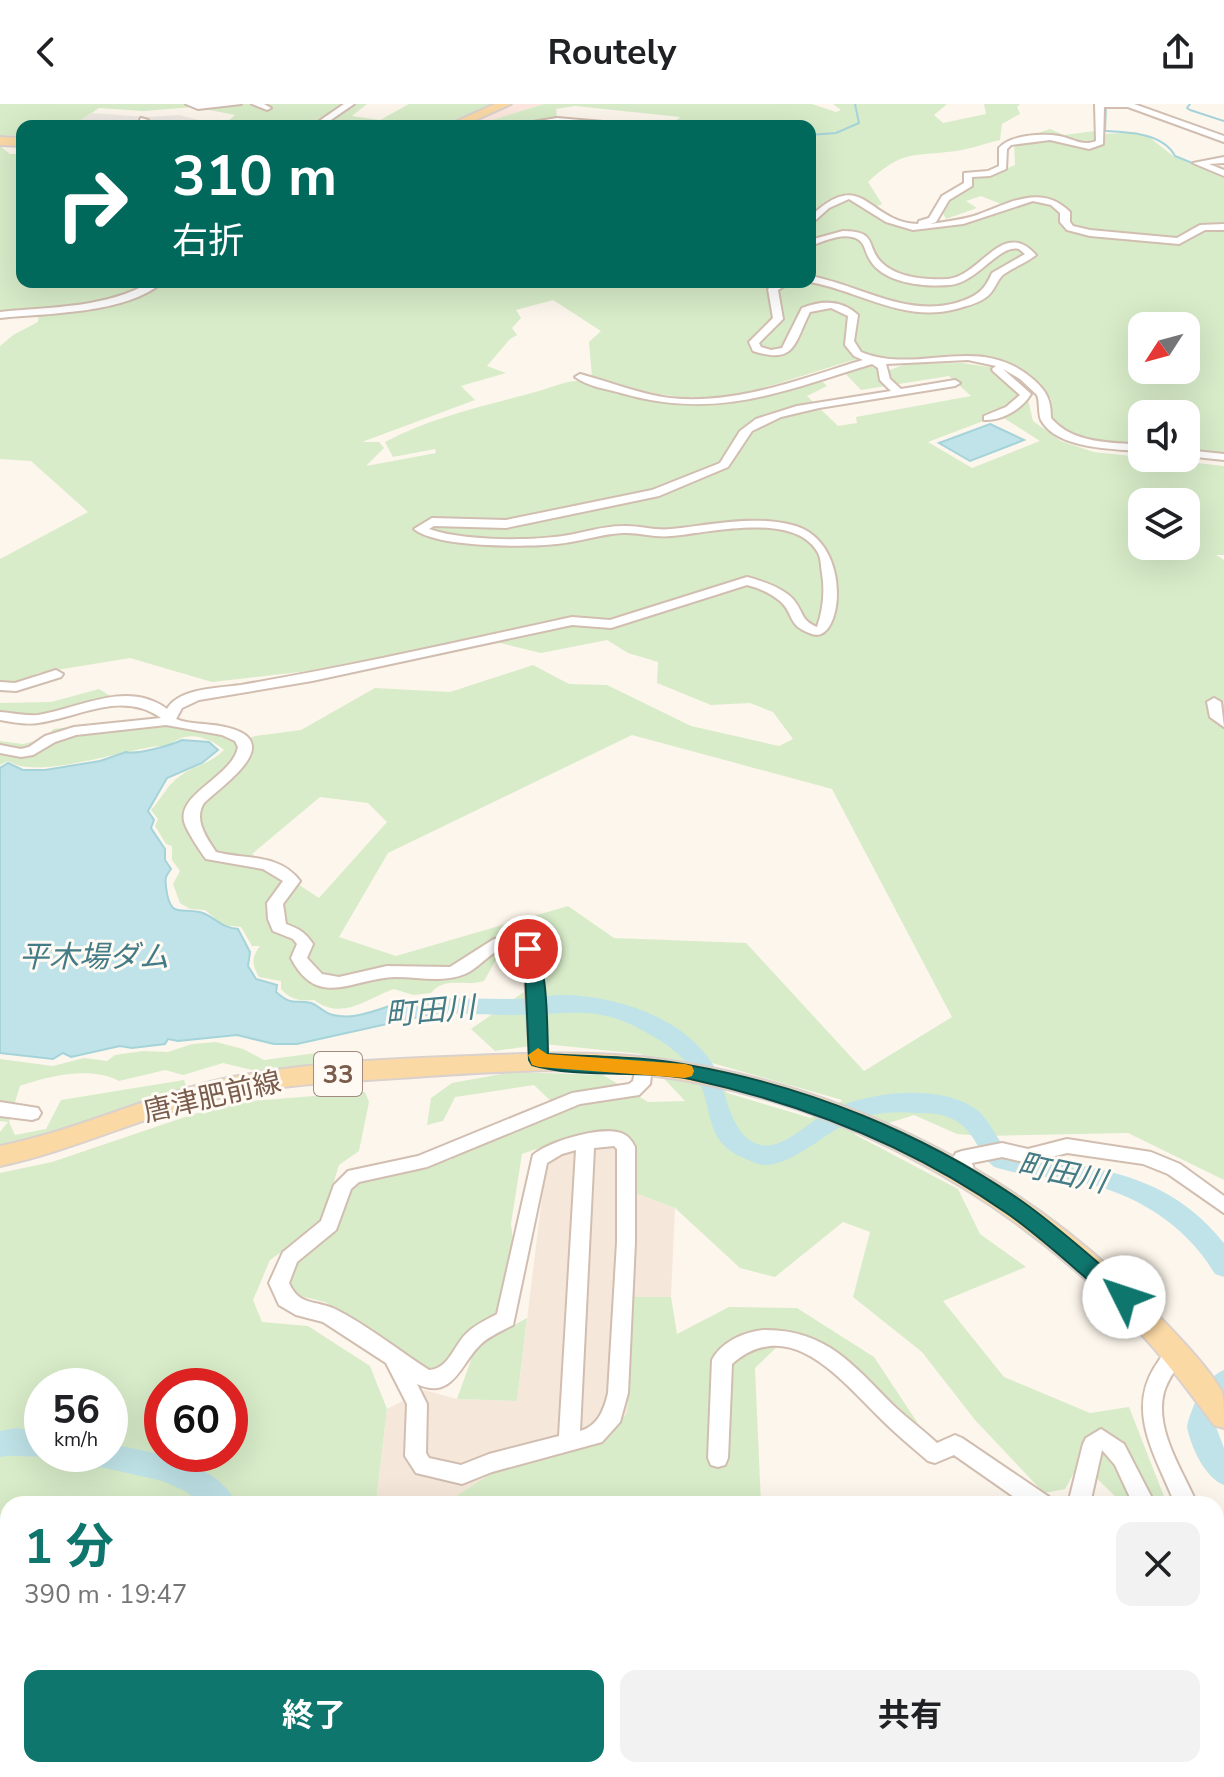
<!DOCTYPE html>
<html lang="ja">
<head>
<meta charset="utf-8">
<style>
  :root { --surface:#fff; --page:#f2f2f2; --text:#202124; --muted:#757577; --accent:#0f766e }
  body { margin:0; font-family:"Nunito Sans","Noto Sans JP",sans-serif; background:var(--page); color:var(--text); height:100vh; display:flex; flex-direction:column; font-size:30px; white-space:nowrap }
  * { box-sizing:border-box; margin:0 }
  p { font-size:26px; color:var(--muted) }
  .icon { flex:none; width:44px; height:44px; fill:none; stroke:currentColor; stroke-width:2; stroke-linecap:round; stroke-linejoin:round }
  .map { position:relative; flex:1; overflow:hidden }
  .drawer { position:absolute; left:0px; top:1392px; width:1224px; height:282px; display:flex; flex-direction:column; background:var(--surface); border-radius:24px 24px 0 0; box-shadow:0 8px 32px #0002 }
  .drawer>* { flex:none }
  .hud { position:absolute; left:16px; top:16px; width:800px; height:168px; border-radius:16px; box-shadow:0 8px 32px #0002; background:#00695c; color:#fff; overflow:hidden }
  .needle { width:52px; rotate:234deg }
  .tools { position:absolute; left:1128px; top:208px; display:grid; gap:16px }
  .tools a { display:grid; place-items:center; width:72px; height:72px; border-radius:16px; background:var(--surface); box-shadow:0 8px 32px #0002; font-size:40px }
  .speed { position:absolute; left:24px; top:1264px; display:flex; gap:16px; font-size:40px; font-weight:700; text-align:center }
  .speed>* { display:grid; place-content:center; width:104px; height:104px; border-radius:50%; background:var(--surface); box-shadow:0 8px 32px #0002; line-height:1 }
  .speed small { font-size:20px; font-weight:400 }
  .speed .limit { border:12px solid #d22; background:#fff; color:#111 }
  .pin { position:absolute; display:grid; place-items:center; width:68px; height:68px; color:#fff; margin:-34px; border:4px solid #fff; border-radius:50%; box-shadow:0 2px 8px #0007 }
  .me { position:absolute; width:88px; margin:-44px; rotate:311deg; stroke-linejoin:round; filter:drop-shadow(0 0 6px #0008) }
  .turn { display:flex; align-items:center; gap:28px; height:168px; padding:0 24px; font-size:36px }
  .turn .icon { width:104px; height:104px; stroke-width:2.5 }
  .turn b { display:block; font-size:56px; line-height:68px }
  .round { display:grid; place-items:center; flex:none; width:84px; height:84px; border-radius:16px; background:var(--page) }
  .summary { display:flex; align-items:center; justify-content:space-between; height:136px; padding:0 24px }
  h1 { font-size:48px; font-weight:700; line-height:60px; color:var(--accent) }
  .primary-button { display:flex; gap:16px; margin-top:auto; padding:16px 24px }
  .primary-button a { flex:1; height:92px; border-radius:16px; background:var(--accent); color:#fff; font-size:32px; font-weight:700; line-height:92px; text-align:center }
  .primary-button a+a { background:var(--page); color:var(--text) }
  header { display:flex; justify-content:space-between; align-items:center; height:104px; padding:0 24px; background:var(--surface); font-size:36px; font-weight:700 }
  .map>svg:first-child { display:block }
  .residential { fill:#f5e8da }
  .commercial { fill:#fde8e0 }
  .industrial { fill:#efe9e4 }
  .green { fill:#d8ecc9; fill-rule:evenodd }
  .water { fill:#bfe3e8; stroke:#a5d3da; stroke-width:2 }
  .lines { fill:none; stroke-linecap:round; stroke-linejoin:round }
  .stream-far1 { stroke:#a5d3da; stroke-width:2 }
  .stream { stroke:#a5d3da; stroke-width:5 }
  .river { fill:#bfe3e8; fill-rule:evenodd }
  .minor-casing { stroke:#d1beb0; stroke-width:4 }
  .major-casing { stroke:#dad1cd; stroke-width:4 }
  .minor { fill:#fff; fill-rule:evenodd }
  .major { fill:#fbd9a5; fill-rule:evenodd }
  .route { fill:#0f766e; stroke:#0a4d48; stroke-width:2 }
  .slow { fill:#f59e0b }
  .labels { text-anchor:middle; stroke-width:6; stroke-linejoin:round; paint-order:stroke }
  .shield { fill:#fffaf3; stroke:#a28b7f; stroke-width:2 }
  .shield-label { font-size:26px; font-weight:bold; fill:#7a5c4d }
  .street-label { font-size:28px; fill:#7a5c4d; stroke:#fffaf3 }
  .water-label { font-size:30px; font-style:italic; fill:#437c86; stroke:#fffaf3 }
</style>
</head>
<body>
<header><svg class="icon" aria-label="back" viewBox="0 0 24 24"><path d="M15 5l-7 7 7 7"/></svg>Routely<svg class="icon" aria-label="share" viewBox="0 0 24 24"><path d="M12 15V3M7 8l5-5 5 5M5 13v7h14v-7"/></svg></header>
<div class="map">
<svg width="1224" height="1673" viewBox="0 0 1224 1673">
  <rect width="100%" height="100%" fill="#fdf6ec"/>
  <path class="residential" d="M 586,1028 L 631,1033 L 635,1089 L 675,1104 L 671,1193 L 634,1193 L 627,1309 L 599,1338 L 499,1364 L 444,1400 L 376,1398 L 387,1305 L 424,1286 L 457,1295 L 517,1297 L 547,1052 Z"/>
  <path class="commercial" d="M 512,0 L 544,0 L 492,16 L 488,22 L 461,22 Z"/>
  <path class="industrial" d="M 92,9 L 148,13 L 179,11 L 222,22 L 72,22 Z"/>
  <path class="green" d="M 0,0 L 345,0 L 309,20 L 222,22 L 235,11 L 194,3 L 143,7 L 99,4 L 72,22 L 22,22 L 22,32 L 0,31 Z
    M 356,0 L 367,0 L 352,12 L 380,16 L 409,0 L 493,0 L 447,19 L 435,16 L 423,21 L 335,19 L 330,16 Z
    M 544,0 L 812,0 L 836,8 L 841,6 L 833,0 L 947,0 L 934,11 L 943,19 L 986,10 L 984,0 L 1020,0 L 1017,3 L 1020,10 L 1002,20 L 1000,36 C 986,39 971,45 956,47 C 912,53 904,45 868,78 L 882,100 L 867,106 C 903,124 929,130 969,119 C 980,116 991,105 1001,100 L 981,92 L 966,97 L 977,104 L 946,115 L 941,106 L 970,72 L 989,72 L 1015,61 L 1014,37 L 1050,25 L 1064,31 L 1095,27 L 1104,30 L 1136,28 L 1149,33 L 1173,52 L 1224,74 L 1224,352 L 1186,347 L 1186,310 L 1142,310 L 1142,343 L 1073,332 L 1053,319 L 1051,295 C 989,224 947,265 871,252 C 826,262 784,280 739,290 C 689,300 639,288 592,273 L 589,238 L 601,227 L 553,196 L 516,206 L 521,214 L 512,224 L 517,231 L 510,235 L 487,262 L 506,269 L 461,282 L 475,296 L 362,338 L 379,338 L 384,344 L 366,362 L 436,349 L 435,345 L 393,353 L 385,338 C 432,313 485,302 535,288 C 548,285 564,277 577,277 C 595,277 617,290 635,294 C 705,308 754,297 820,275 L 827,282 L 807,292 L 838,322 L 857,319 L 856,313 L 971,292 L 949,272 L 861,286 L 843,267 L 867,262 L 887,267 L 906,260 L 962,259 L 996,264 L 1026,287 L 1033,317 L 1061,337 L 1094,348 L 1224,362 L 1224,451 L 1216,451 L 1224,456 L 1224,1076 L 1128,1029 L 982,1032 L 957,1030 L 914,1011 L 854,1030 L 958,1085 L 980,1130 L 1026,1163 L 943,1197 L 1004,1273 L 1090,1309 L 1129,1303 L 1167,1400 L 1123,1400 L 1080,1358 L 1065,1385 L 1044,1389 L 975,1316 L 922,1248 L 853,1193 L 870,1128 L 843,1118 L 775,1173 L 740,1164 L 675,1104 L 635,1089 L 631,1033 L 586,1028 L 522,1050 L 511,1120 L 513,1136 L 498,1208 L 468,1228 L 442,1264 L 429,1271 L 325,1198 L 296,1191 L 285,1172 L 299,1151 L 337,1121 L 356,1078 L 451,1056 L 454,1047 L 560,1006 L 534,981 L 455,993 L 443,1017 L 427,1021 L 431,994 L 452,979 L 513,968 L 603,971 L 648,998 L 685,997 L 641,950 L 544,940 L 495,947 L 471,925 L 528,885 L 512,859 L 498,852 L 484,877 C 464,883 445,872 431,889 L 413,891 L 394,885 C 366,895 342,917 314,896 C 299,897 291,896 281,885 L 281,877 L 259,873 C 252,861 251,854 260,842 L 252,842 L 241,823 L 223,821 L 205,806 L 190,805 L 180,799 L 173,780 L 180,767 L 172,756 L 172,742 L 166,740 L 155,722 L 158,715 L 151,706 C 162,694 167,681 180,672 C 196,660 207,662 224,646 C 213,636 193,628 179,635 C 173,638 169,642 162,642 C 125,644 40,677 8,657 L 0,661 L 0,637 L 23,640 L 48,634 L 53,625 L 159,613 L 166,622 L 226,629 L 239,638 L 255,632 L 301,626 L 375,584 L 450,588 L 533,561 L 569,580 L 607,581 L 691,622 L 779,642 L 793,635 L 773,608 L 750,599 L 711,601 L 657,579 L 658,558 L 628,549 L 607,536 L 541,549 L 500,539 L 416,546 L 308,567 L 212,578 L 130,554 L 38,569 L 17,579 L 0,579 L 0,455 L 88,408 L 31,357 L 0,355 L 0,242 L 13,231 L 38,218 L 39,208 L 0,209 L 0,42 L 10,50 L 22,50 L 22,178 L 810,178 L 810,22 L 669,22 L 680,13 L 575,2 L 556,5 L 557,14 L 581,17 L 584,20 L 488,22 L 492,16 ZM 1142,222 L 1186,222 L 1186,266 L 1142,266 ZM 999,311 L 1040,337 L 972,364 L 928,338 ZM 1142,398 L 1186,398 L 1186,442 L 1142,442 ZM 632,631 L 832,685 L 952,913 L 864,967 L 746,839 L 614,834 L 568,802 L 396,852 L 339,833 L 388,749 ZM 320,693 L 368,699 L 387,718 L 319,794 L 252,750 ZM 705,957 L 842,996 L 842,997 L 811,1014 L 727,989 Z
    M 99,585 L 112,593 L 35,611 L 0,608 L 0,599 L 51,598 Z
    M 216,938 L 243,945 L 264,956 L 324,948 L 341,961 L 260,968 L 223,959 L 183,971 L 165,966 L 119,977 C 91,962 49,972 20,982 L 9,1018 L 15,1031 L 46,1025 L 61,996 L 184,976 L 187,985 L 48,1031 L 0,1044 L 0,1028 L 8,1018 L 0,1017 L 0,955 L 53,962 L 84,954 L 107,957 L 115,951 L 143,947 L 168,948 L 192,940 Z
    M 365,988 L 369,998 L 359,1047 L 339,1061 L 321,1120 L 270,1156 L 253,1196 L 262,1218 L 308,1222 L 370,1262 L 387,1305 L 376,1398 L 390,1400 L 8,1400 L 8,1666 L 818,1666 L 829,1673 L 0,1673 L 0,1069 L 52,1058 L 194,1010 L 252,997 ZM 42,1282 L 110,1282 L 110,1350 L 42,1350 ZM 162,1282 L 230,1282 L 230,1350 L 162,1350 Z
    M 634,1193 L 671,1193 L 677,1230 L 729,1203 L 797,1204 L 874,1253 L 919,1321 L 833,1248 L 779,1241 L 755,1264 L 761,1400 L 444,1400 L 499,1364 L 599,1338 L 627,1309 Z
    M 527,1214 L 517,1297 L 457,1295 L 476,1242 Z"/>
  <path class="water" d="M 990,320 L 1024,336 L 970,357 L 939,339 Z
    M 182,636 L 209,638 L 218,646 L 202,659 L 167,674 L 148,707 L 154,716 L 151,724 L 165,745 L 165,756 L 171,765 C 165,773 165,774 166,783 C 170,817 182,802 203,809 C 218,815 219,823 238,825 L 250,848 L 248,862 L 256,875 L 277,881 L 276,888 C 293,903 295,895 311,899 C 318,901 324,909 333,911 C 367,919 397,890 430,898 L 429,908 L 441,908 L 297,940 L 274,940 L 237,931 L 178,937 L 168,935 L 165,940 L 132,944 L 120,942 L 71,953 L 63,949 L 53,955 L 0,949 L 0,664 L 8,659 L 23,666 L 45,666 L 100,657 L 126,648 C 137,651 172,641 182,636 Z"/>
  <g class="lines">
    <path class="stream-far1" d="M 1190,0 L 1187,4 L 1190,6 L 1224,17
      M 1106,2 L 1105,27 C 1128,28 1163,29 1175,52 L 1224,72
      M 810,31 L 836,29 L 859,19 L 855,0"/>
    <path class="stream" d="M 493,1666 L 497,1673"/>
    <path class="river" d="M 558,891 C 610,890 679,911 710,956 C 728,981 727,1033 761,1041 C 782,1046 808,1019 825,1009 C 863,988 940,978 977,1006 C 992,1018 996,1037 1010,1048 C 1095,1066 1164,1065 1224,1139 L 1224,1173 L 1215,1170 C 1186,1121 1135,1089 1080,1078 C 1051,1073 1022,1072 994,1063 C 978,1049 975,1028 956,1017 C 943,1009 930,1009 915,1009 C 889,1007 868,1009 844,1021 C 822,1032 790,1062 764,1061 C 758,1061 751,1057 746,1055 C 702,1038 715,1005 696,971 C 686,954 668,941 651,931 C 597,899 572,911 515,911 C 491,911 466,909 442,910 C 427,910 409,916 394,912 L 391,906 L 394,900 L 429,894 L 518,895 Z
      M 1224,1266 L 1224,1301 L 1216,1323 L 1224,1344 L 1224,1381 C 1205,1374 1191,1343 1187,1323 C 1191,1303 1205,1273 1224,1266 Z
      M 16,1324 L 42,1328 L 42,1350 L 52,1350 C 35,1356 18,1349 0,1353 L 0,1327 Z
      M 110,1340 C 151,1348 217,1357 237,1400 L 202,1400 L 185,1387 L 163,1377 L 83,1359 L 79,1350 L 110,1350 Z"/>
    <g class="minor-casing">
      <path id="minor" d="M 186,0 L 241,0 L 198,5 Z
        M 252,0 L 264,0 L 271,4 L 267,6 Z
        M 344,0 L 354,0 L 322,22 L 312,22 Z
        M 1095,0 L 1134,0 L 1224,32 L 1224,38 L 1128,3 L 1104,3 L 1103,40 L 1089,45 L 1050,36 L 1011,41 L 1007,45 L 1006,65 L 990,72 L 972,73 L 972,82 L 949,96 L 936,118 L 930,120 C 944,118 960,116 974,112 C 1007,101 1040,78 1070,108 L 1070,118 L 1073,122 L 1090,126 L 1177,134 L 1200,121 L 1224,120 L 1224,126 L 1205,126 L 1179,140 L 1090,132 L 1067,126 L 1060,118 L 1060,109 L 1051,101 L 1033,97 L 963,120 L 913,126 L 886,118 L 849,95 L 829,104 L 810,121 L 810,113 C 864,61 866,118 918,120 L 919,117 L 929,114 L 942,92 L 964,79 L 964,69 L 988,67 L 999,62 L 999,44 C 1010,31 1042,29 1059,32 C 1072,34 1082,43 1096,37 Z
        M 141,14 L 148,16 L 145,22 L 137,22 Z
        M 557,14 L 615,19 L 619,22 L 557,18 L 508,22 Z
        M 1224,53 L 1224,59 L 1209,60 L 1224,66 L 1224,72 L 1193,59 Z
        M 843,127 C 879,127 865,143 882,159 C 898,174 926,176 947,175 C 981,173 1002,113 1036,151 C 1026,159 1014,163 1004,170 C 996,176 995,188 985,194 C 977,200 966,202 956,205 C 903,219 860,187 810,178 L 810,172 C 860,181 904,213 956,199 C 975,193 984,188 992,169 L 1025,150 L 1019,145 C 999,140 978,178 950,181 C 926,183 884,180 870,156 C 864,147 866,136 852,133 C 838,130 823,138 810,142 L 810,136 Z
        M 151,178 L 163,178 C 126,210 48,209 0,214 L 0,208 C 50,203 107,204 151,178 Z
        M 779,178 L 791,178 L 778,186 L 783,215 L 759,239 L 761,243 L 771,246 L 782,244 L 802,204 C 822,196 842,196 858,211 L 854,237 L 861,248 C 919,272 979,227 1034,276 C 1047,288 1051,296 1051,314 C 1073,340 1110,338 1142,341 L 1142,347 C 1114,345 1056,345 1041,316 C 1038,309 1040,299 1037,291 L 1020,275 L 1003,265 L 1031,290 C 1022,305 1002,317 984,316 L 984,312 L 1006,303 L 1020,291 L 993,267 L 992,265 L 996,262 L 968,256 L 886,260 L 890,275 L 901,285 L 955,276 L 960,279 L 955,282 L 819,304 L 781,313 L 752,327 L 728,363 L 659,392 L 506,424 L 434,422 L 429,425 C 463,437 526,437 563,432 C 583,429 602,422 623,422 C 639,421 655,427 671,425 C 711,421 752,411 792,421 C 854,436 843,541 812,530 C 786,521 795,510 780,497 C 770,489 759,484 747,481 L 611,524 L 572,521 L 312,577 L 199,596 L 182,604 L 176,615 C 191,621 209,619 225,623 C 288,637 224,680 204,699 C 193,716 207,734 216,748 C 246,756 279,749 300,777 L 283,800 L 286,820 C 299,825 305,828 313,840 L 307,854 L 322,870 L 339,873 L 387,862 L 450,863 L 494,835 L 511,832 L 524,835 L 540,852 L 548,956 L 545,960 L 533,960 L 530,956 L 524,853 L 513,843 C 493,842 482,863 465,870 C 442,879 420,873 396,873 C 355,873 318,907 291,854 L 297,840 L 293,835 L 273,827 L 268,815 L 267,799 L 283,777 L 263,765 L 206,755 C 200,747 186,726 184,717 C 178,689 233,672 238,643 L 235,637 L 222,631 L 166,621 L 76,631 L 55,638 L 33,651 L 21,653 L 0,649 L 0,641 L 21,645 L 29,643 L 45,632 L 74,623 L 161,614 C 122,586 80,613 38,619 C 25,621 13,618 0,616 L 0,608 C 13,609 25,612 38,611 C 81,604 127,576 167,605 C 179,584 219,584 241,581 C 352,562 462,537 572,513 L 610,516 L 747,473 C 762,477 782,483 793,495 C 804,508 800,516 817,523 C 823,506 825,487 822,469 C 821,464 821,456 819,451 C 798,406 709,429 671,432 C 655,434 639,428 623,429 C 600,430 579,438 557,440 C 526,443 437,444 414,425 L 432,414 L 506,416 L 652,386 L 720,359 L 740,327 L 756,315 L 797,302 L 891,287 L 880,276 L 878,264 L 872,260 C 783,287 716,317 621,289 C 606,285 587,282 575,273 L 580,270 C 610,278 639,290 670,294 C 737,301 800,275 863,256 L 854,252 L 845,241 L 848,212 L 831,204 L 810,208 C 794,239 796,261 753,247 L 749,238 L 773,214 L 768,185 Z
        M 1186,346 L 1224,350 L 1224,356 L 1186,352 Z
        M 56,566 L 63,570 L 61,573 L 16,587 L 0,586 L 0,578 L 15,579 Z
        M 1214,594 L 1221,598 L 1224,623 L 1210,613 L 1207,598 Z
        M 643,957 L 649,959 L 652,963 L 650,980 L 639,991 L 580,1000 L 427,1063 L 359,1078 L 351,1085 L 336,1126 L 297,1158 L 289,1179 C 299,1202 315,1196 335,1205 C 366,1220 399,1247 429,1266 C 450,1265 454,1239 469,1227 C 477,1220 488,1215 497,1210 L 533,1051 C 549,1037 601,1022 621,1029 C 628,1031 632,1037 635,1043 L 635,1138 L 628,1289 L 620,1318 L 602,1338 L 492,1368 L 462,1380 L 416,1369 L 405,1352 L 407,1300 L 386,1259 L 323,1218 L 296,1211 L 279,1201 L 269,1179 L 283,1148 L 321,1117 L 334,1081 L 348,1067 L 418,1052 L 572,989 L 629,980 L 633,977 L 637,959 ZM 614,1042 L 617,1045 L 617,1138 L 608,1289 C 604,1306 598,1322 580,1327 L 594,1044 ZM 576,1046 L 559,1332 L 489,1350 L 461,1361 L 429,1354 L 426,1349 L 427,1300 L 417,1280 C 453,1297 461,1259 480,1241 C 489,1232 502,1227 513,1221 L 547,1059 L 562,1050 Z
        M 0,998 L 38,1004 L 41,1009 L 38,1014 L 32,1016 L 0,1012 Z
        M 1067,1035 L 1151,1048 L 1180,1060 L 1224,1092 L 1224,1109 L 1168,1070 L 1143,1060 L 1067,1049 L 1028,1059 L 1002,1053 L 972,1059 L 976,1073 L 973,1078 L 967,1080 L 961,1078 L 953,1054 L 956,1049 L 962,1047 L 1002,1039 L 1028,1045 Z
        M 763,1226 C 826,1225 853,1261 894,1302 C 908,1315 923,1326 937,1339 L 955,1331 L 962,1334 L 1049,1393 L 1052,1400 L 1024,1400 L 954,1351 L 935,1359 L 928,1357 C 912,1343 896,1330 881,1315 C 842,1277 790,1209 732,1260 L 728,1354 L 725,1361 L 718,1363 L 711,1361 L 708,1354 L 712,1256 C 721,1238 744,1228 763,1226 Z
        M 1175,1242 L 1182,1244 L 1185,1250 C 1178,1263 1168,1274 1164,1288 C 1154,1326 1183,1367 1197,1400 L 1175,1400 C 1158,1356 1126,1310 1154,1264 C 1160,1255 1165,1245 1175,1242 Z
        M 1101,1325 L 1124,1340 L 1155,1400 L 1133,1400 L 1115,1361 L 1102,1346 L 1090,1400 L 1068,1400 L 1083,1340 L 1086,1334 Z
        M 1217,1537 L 1224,1540 L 1224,1591 L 1216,1588 Z
        M 1224,1619 L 1224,1673 L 1202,1673 L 1204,1666 L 1216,1666 L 1216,1623 Z"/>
    </g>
    <g class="major-casing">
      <path id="major" d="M 495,0 L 511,0 L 462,22 L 446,22 Z
        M 0,33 L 22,34 L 22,42 L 0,41 Z
        M 523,950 C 568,949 612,949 657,955 C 841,979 1024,1070 1152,1205 C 1172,1226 1209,1263 1222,1288 C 1224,1297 1224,1314 1224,1324 L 1214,1321 C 1183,1279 1152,1238 1114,1202 C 991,1081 829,995 657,972 C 581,962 504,967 428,972 C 363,977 296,978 233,991 C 153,1007 80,1045 0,1062 L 0,1042 C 80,1026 153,989 233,973 C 327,955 427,954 523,950 Z"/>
    </g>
    <use href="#minor" class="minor"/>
    <use href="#major" class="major"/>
  </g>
  <path class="route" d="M 528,839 C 549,845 547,929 548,950 C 594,953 642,952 688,961 C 807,982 923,1029 1023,1098 C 1061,1125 1096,1158 1132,1187 L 1135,1193 L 1132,1200 L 1124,1202 L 1116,1200 C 1080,1170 1046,1137 1008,1110 C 911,1042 805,1000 690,975 C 641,965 578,975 532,961 L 529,956 L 525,867 L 519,845 Z"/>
  <path class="slow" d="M 538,944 L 547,950 L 685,960 L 692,962 L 694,967 L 692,972 L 685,974 L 539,963 L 532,961 L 528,951 Z"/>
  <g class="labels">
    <rect class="shield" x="314" y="948" width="48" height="44" rx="6"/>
    <g class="shield-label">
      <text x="338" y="979">33</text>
    </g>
    <g class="street-label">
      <text transform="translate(212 992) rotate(-13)" y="10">唐津肥前線</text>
    </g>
    <g class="water-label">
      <text x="94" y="863">平木場ダム</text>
      <text transform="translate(430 907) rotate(-5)" y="10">町田川</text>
      <text transform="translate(1062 1069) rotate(12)" y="10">町田川</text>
    </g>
  </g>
</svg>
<div class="tools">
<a><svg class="needle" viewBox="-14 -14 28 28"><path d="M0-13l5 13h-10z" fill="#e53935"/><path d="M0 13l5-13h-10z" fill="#757577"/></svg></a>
<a><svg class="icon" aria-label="sound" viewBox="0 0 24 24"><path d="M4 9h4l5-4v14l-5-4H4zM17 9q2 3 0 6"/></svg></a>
<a><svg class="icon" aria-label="layers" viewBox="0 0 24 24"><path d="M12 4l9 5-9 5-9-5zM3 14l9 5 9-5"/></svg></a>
</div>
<div class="speed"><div>56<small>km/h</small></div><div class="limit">60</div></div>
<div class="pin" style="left:528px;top:845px;background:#d93025"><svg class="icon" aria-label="arrive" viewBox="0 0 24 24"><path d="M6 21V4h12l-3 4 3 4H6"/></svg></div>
<svg class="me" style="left:1124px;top:1193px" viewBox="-20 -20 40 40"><circle r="19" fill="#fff"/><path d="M0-13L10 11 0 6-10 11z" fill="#0f766e"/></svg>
<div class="hud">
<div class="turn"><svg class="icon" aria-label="right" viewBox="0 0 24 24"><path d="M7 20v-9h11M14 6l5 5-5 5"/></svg><div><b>310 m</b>右折</div></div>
</div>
<section class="drawer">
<div class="summary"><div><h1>1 分</h1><p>390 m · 19:47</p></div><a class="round"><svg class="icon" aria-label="close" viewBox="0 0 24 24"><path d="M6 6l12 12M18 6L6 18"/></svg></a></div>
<div class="primary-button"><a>終了</a><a>共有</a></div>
</section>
</div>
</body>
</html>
